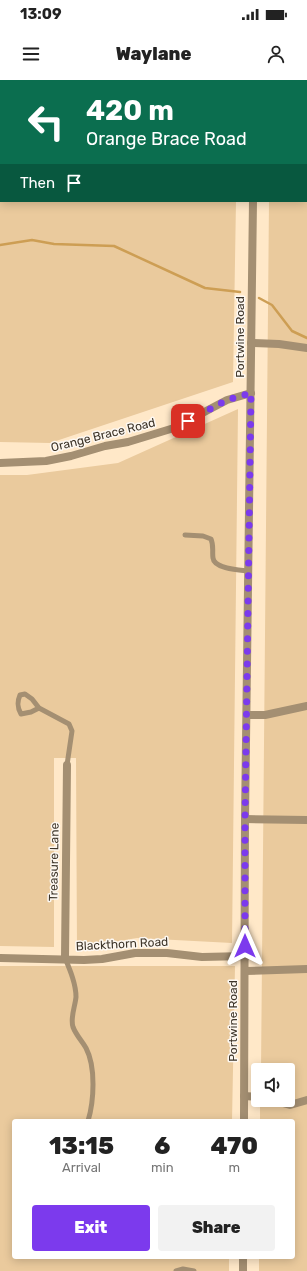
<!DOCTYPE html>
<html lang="en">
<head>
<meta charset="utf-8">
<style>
  :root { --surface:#fff; --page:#f2f2f2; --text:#222; --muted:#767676; --accent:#7c3aed }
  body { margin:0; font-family:Rubik,sans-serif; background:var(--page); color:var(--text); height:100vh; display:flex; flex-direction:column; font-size:15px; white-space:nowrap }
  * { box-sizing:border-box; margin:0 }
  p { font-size:13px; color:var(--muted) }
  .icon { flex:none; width:22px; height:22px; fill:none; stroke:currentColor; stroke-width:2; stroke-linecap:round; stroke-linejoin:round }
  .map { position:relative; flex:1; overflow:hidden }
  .panel { position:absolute; left:12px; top:1039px; width:283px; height:140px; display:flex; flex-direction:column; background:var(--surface); border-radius:4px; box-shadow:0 2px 10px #0003 }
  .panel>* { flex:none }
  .hud { position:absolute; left:0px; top:0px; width:307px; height:122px; box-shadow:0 2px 10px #0003; background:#0b6e4f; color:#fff; overflow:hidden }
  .tools { position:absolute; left:251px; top:983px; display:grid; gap:8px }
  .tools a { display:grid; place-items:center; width:44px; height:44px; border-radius:4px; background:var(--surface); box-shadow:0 2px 10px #0003; font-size:20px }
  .pin { position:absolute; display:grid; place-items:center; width:34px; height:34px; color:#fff; margin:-17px; border-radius:8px; box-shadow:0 2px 6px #0006 }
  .me { position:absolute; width:44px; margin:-22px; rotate:0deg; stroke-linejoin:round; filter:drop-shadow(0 0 3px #0008) }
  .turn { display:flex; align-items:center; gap:14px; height:84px; padding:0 20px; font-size:18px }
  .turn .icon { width:52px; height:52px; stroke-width:2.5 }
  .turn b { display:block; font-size:28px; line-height:34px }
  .then { display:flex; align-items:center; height:38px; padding:0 20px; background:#0003; gap:8px; font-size:15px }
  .eta { display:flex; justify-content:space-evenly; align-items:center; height:68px; text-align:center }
  .eta b { font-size:24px; font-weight:800; line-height:28px }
  .button { display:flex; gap:8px; margin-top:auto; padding:8px 20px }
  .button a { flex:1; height:46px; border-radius:4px; background:var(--accent); color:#fff; font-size:16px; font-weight:800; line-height:46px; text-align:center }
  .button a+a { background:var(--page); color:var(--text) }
  .status { display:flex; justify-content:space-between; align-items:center; height:28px; padding:0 20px; background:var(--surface); direction:ltr }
  .status svg { height:11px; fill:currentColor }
  header { display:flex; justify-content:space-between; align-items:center; height:52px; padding:0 20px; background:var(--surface); font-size:18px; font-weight:800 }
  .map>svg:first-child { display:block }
  .green { fill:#eaca9d }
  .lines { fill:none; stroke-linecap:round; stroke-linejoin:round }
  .stream { stroke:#cd9e54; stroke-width:2.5 }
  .service { stroke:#a48f72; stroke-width:5 }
  .minor { stroke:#a48f72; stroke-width:8 }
  .tertiary { stroke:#a48f72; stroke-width:8 }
  .route { stroke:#7c3aed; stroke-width:7; stroke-dasharray:0 12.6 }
  .labels { text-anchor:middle; stroke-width:3; stroke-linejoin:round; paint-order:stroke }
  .street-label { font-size:12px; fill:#3d3428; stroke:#fdf8f2 }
</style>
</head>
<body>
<div class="status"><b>13:09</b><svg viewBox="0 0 49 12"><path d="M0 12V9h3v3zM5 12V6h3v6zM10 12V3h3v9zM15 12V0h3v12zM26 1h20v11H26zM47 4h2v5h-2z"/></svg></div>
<header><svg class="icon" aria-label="menu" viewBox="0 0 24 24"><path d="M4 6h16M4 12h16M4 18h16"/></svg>Waylane<svg class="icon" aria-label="person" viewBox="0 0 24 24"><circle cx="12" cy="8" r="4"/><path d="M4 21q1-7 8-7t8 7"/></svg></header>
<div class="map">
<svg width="307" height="1191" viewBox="0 0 307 1191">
  <rect width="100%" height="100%" fill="#ffe8c8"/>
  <path class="green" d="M 0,0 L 237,0 L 1,1 L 1,36 Z
    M 271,0 L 307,0 L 307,1191 L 259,1191 L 259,1177 L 293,1177 L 293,1041 L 260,1041 L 260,1020 L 288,1020 L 288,990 L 261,990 L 269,121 L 306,121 L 306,1 Z
    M 0,64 L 1,121 L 236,121 L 233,302 L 50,363 L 0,362 Z
    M 238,329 L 232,863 L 137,858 L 77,868 L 76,678 L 54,678 L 54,867 L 0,866 L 0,395 L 27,395 L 118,383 Z
    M 0,886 L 235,886 L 232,1041 L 14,1041 L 14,1177 L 229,1177 L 229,1191 L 0,1191 Z"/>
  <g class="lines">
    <path class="stream" d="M 0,165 L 32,160 L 54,164 L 114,166 L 205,208 L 240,212
      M 259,218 L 272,225 L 292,251 L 307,258"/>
    <path class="service" d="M 185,455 L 203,456 L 211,459 C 214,466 212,472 213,478 C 214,489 240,490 249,491
      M 39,628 L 31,632 L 21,634 C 17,627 17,622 20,615 L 25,614 L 32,619 L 39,628 L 69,644 L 72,651 L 67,685
      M 65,878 C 70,890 76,904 76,917 C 75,927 70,938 73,947 C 76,955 82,961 86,968 C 96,987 94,1021 88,1041
      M 176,1191 L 183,1189 L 194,1191"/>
    <path class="minor" d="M 0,54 L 1,54
      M 306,57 L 307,57
      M 251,263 L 279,264 L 307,268
      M 0,383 L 46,381 L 71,376 L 105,366 L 128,362 L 174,348 L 227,320 L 251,313
      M 247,635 L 265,635 L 307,626
      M 245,739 L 307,740
      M 0,878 L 84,880 L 102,879 L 135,873 L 167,873 L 202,877 L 246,876
      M 65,878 L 67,685
      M 245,891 L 307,889
      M 244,1016 L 258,1017
      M 272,1020 L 290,1025 L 307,1020"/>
    <path class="tertiary" d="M 254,0 L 254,1
      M 244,1041 L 245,739 L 253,121
      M 243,1191 L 243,1177"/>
  </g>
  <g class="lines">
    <path class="route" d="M 188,341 L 227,320 L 251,313 L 245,739 L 245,866"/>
  </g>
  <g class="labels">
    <g class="street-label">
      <text transform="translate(240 257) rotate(-90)" y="4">Portwine Road</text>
      <text transform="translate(103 355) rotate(-14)" y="4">Orange Brace Road</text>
      <text transform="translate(54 782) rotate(-89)" y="4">Treasure Lane</text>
      <text transform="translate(122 864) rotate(-3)" y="4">Blackthorn Road</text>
      <text transform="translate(233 941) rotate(-90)" y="4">Portwine Road</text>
    </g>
  </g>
</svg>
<div class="tools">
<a><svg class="icon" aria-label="sound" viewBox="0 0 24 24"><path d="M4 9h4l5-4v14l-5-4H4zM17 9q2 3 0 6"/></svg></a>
</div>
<div class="pin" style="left:188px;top:341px;background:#d93025"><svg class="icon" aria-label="arrive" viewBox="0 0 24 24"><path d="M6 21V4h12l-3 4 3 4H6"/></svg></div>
<svg class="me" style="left:245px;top:866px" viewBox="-20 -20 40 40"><path d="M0-17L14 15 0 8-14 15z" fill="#7c3aed" stroke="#fff" stroke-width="4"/></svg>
<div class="hud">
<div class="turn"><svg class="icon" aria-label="left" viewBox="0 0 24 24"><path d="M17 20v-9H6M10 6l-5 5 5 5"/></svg><div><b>420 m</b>Orange Brace Road</div></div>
<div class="then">Then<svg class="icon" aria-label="arrive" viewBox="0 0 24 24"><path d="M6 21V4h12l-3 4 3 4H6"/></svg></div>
</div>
<section class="panel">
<div class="eta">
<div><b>13:15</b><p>Arrival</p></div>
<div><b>6</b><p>min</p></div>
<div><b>470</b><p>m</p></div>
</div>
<div class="button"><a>Exit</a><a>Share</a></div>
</section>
</div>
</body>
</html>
